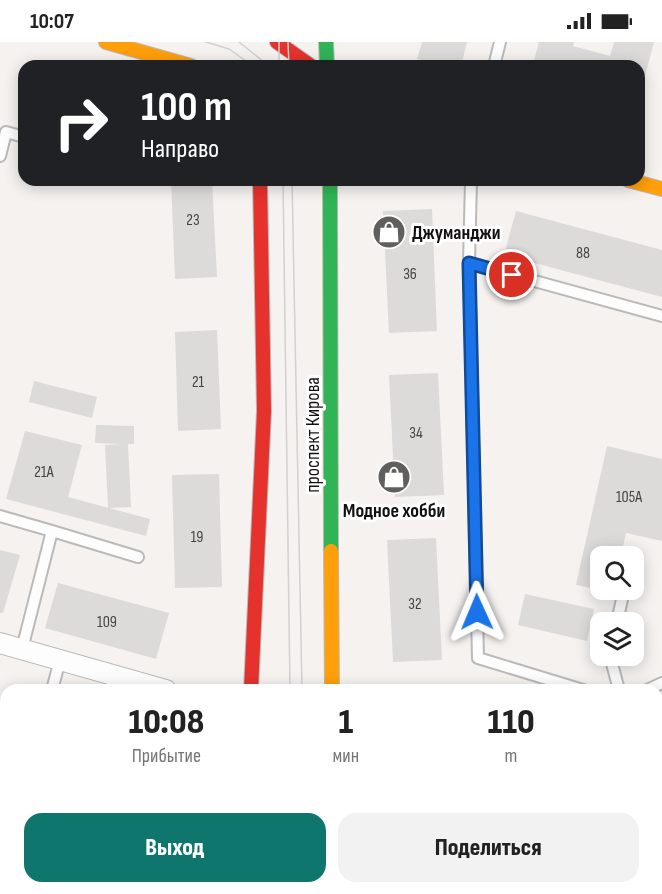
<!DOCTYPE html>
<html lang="ru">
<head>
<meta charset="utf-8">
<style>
  :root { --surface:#fff; --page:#f2f2f2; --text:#222; --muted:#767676; --accent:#0f766e }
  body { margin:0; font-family:"Sofia Sans Condensed",sans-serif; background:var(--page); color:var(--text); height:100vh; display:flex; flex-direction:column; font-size:22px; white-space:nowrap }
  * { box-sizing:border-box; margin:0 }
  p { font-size:20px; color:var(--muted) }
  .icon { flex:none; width:33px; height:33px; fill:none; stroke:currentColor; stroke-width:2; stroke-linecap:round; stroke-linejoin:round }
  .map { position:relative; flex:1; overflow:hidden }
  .panel { position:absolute; left:0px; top:642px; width:663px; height:210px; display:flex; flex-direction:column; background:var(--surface); border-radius:18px 18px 0 0; box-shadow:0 3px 15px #0003 }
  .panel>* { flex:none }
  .guide { position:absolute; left:18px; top:18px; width:627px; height:126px; border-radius:18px; box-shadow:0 3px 15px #0003; background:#202124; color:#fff; overflow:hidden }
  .buttons { position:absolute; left:590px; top:504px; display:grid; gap:12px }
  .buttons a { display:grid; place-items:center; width:54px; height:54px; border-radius:12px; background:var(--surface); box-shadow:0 3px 15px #0003; font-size:30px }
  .pin { position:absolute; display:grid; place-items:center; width:51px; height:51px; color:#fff; margin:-26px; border:3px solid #fff; border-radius:50%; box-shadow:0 2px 6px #0007 }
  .me { position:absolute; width:66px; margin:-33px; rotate:359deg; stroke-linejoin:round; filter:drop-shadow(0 0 4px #0008) }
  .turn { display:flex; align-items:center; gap:21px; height:126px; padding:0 24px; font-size:27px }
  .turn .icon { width:78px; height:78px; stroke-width:2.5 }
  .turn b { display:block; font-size:42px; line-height:51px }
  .eta { display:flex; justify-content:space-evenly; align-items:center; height:102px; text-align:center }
  .eta b { font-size:36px; font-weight:800; line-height:42px }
  .cta { display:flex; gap:12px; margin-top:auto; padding:12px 24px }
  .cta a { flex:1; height:69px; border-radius:18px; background:var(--accent); color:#fff; font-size:24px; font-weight:800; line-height:69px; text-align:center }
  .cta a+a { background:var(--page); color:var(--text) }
  .status { display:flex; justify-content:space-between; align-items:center; height:42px; padding:0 30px; background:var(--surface); direction:ltr }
  .status svg { height:16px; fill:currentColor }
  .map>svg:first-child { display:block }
  .building { fill:#dddbd9 }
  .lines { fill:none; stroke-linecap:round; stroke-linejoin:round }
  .lane-casing { stroke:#bcbab9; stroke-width:14 }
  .street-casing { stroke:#bcbab9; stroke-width:22 }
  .fast-casing { stroke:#bcbab9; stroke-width:16 }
  .slow-casing { stroke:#bcbab9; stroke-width:16 }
  .jam-casing { stroke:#bcbab9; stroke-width:16 }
  .lane { stroke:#fefdfd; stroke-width:10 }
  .street { stroke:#fefdfd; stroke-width:20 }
  .fast { stroke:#30b455; stroke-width:14 }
  .slow { stroke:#ff9f0a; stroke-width:14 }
  .jam { stroke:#e5322d; stroke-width:14 }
  .tram { stroke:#d1d1d1; stroke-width:1.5 }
  .route-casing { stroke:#114b97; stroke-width:15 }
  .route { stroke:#1a73e8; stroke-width:10 }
  .labels { text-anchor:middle; stroke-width:6; stroke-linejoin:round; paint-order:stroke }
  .number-label { font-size:16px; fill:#454342 }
  .poi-label { font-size:20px; font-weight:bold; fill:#121010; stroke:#fff; text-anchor:start }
  .street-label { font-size:20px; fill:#121010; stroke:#fff }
</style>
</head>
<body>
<div class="status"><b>10:07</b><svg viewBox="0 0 49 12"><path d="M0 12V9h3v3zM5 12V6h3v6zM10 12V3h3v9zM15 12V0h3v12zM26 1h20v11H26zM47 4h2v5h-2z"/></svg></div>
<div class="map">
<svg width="662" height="852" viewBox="0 0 662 852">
  <rect width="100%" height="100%" fill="#f5f2f0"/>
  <path class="building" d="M 422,0 L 467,0 L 461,24 L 446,24 L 417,17 Z
    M 539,0 L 574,0 L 573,4 L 610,14 L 614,0 L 654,0 L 640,53 L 639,24 L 541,24 L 533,22 Z
    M 171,138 L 212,138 L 217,235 L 175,237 Z
    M 432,167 L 437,289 L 389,291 L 383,169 Z
    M 516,169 L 662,208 L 662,255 L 504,213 Z
    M 217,288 L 221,387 L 178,389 L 175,290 Z
    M 438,331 L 444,453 L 395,455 L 389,333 Z
    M 34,339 L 97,355 L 92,376 L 29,360 Z
    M 96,383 L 134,384 L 134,402 L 128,402 L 131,465 L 108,466 L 105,403 L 122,402 L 95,401 Z
    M 25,389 L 82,403 L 68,455 L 150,477 L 146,494 L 6,457 Z
    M 607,404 L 662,417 L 662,499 L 626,491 L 621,514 L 600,514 L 600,548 L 576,543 Z
    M 219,432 L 222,545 L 175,546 L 172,433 Z
    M 436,496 L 442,618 L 393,620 L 387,498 Z
    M 0,508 L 20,513 L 3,571 L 0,571 Z
    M 58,541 L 169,571 L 156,617 L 45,586 Z
    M 525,552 L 594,567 L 587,599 L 518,583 Z
    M 0,657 L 6,658 L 6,706 L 0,704 Z
    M 657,699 L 662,700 L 662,745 L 657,744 Z
    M 0,817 L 6,819 L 6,846 L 27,846 L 26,852 L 0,852 Z
    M 62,846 L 167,846 L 179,851 L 60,852 Z
    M 444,846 L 544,846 L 542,852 L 442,852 Z"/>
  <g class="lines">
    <g class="lane-casing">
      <path id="lane" d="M 494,24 L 500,0
        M 0,114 L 6,90 L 24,95
        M 469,221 L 471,138
        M 0,474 L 52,489
        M 631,514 L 632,513
        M 617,580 L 624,548
        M 22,607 L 52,489 L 138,515
        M 610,614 L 619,648
        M 52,648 L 60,618
        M 583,648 L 478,616 L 469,221 L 662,274
        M 647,648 L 662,641
        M 657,669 L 662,671
        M 0,709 L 6,711
        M 0,789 L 6,790
        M 223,846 L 239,852
        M 576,852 L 578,846"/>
    </g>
    <g class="street-casing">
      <path id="street" d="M 0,601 L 166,648"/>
    </g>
    <g class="fast-casing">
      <path id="fast" d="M 326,0 L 327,24
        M 330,138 L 331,509
        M 245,846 L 245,852
        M 336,846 L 336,852"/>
    </g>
    <g class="slow-casing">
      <path id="slow" d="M 106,0 L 191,24
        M 628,138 L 662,147
        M 331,509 L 332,648"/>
    </g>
    <g class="jam-casing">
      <path id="jam" d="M 277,0 L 311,24
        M 251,648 L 264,369 L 260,138"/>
    </g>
    <use href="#lane" class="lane"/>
    <use href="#street" class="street"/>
    <use href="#fast" class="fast"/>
    <use href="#slow" class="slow"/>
    <use href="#jam" class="jam"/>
    <path class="tram" d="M 206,0 L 229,7 L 253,24
      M 239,0 L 269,24
      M 279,0 L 279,24
      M 288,0 L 289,24
      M 283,138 L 290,648
      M 292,138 L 302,648
      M 288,852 L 288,846
      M 301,852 L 301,846"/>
  </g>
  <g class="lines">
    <g class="route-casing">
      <path id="route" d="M 477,570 L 469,221 L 512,233"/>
    </g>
    <use href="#route" class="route"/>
  </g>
  <defs>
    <g id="shop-disc" transform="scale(1.725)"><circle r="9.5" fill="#615f5e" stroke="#fff"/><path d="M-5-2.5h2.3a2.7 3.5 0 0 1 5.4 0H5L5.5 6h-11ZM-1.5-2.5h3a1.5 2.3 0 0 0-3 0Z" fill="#fff"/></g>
  </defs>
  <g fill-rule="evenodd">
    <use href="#shop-disc" x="389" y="190"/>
    <use href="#shop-disc" x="394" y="435"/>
  </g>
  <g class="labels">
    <g class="number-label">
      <text x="193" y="183">23</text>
      <text x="583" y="216">88</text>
      <text x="410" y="237">36</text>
      <text x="198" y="345">21</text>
      <text x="416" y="396">34</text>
      <text x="44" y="435">21А</text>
      <text x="629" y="460">105А</text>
      <text x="197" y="500">19</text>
      <text x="415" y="567">32</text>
      <text x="107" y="585">109</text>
    </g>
    <g class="poi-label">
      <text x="412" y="197">Джуманджи</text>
      <text x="394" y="475" text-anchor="middle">Модное хобби</text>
    </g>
    <g class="street-label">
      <text transform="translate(312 393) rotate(-90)" y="7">проспект Кирова</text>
    </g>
  </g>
</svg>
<div class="buttons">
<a><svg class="icon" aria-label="search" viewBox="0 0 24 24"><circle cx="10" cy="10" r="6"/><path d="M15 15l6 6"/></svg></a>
<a><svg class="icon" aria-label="layers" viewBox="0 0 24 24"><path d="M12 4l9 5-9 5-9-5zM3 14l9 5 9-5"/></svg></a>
</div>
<div class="pin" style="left:512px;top:233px;background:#d93025"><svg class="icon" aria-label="arrive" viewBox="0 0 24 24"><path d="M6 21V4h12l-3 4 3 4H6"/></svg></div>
<svg class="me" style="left:477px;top:570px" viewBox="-20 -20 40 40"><path d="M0-17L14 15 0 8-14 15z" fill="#1a73e8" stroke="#fff" stroke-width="4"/></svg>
<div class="guide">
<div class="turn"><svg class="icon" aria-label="right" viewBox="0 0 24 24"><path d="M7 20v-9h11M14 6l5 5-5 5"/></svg><div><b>100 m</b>Направо</div></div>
</div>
<section class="panel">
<div class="eta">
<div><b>10:08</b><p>Прибытие</p></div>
<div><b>1</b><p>мин</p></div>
<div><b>110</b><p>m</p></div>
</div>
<div class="cta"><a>Выход</a><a>Поделиться</a></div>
</section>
</div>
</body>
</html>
